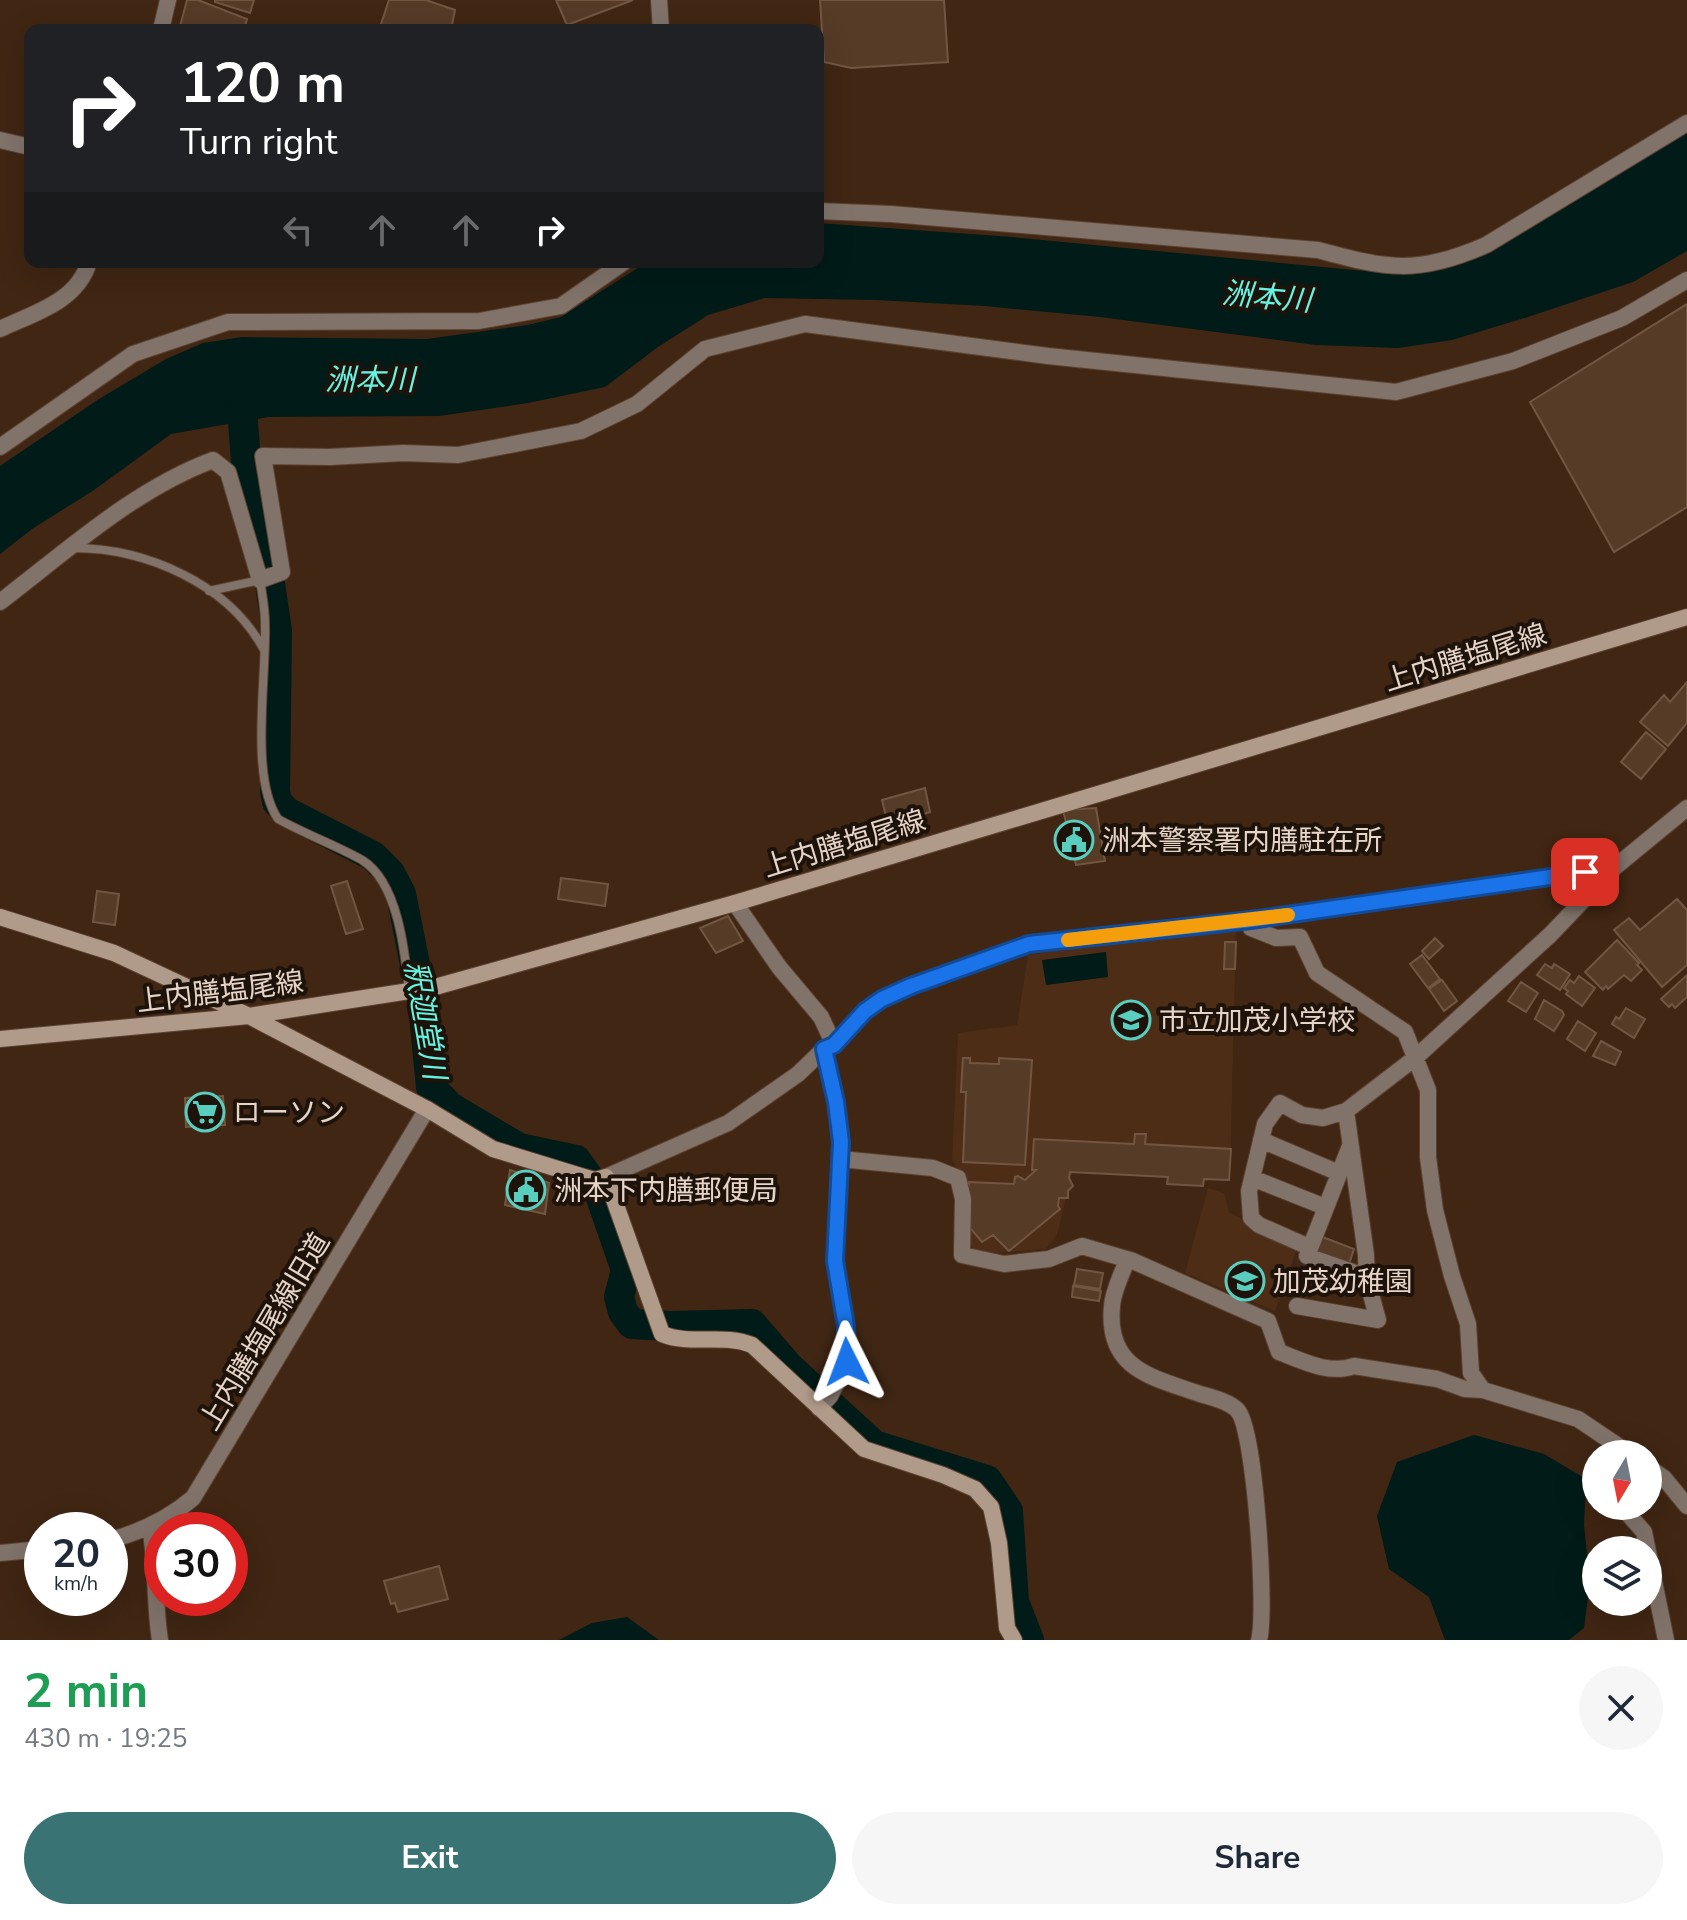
<!DOCTYPE html>
<html lang="en">
<head>
<meta charset="utf-8">
<style>
  :root { --surface:#fff; --page:#f6f6f7; --text:#1f2937; --muted:#747a83; --accent:#397374 }
  body { margin:0; font-family:"Nunito Sans","Noto Sans JP",sans-serif; background:var(--page); color:var(--text); height:100vh; display:flex; flex-direction:column; font-size:30px; white-space:nowrap }
  * { box-sizing:border-box; margin:0 }
  p { font-size:26px; color:var(--muted) }
  .icon { flex:none; width:44px; height:44px; fill:none; stroke:currentColor; stroke-width:2; stroke-linecap:round; stroke-linejoin:round }
  .map { position:relative; height:1640px; overflow:hidden }
  .side { display:flex; flex-direction:column; background:var(--surface); flex:1 }
  .side>* { flex:none }
  .top-card { position:absolute; left:24px; top:24px; width:800px; height:244px; border-radius:16px; box-shadow:0 8px 32px #0002; background:#202124; color:#fff; overflow:hidden }
  .needle { width:52px; rotate:190deg }
  .fabs { position:absolute; left:1582px; top:1440px; display:grid; gap:16px }
  .fabs a { display:grid; place-items:center; width:80px; height:80px; border-radius:50%; background:var(--surface); box-shadow:0 8px 32px #0002; font-size:40px }
  .speed { position:absolute; left:24px; top:1512px; display:flex; gap:16px; font-size:40px; font-weight:700; text-align:center }
  .speed>* { display:grid; place-content:center; width:104px; height:104px; border-radius:50%; background:var(--surface); box-shadow:0 8px 32px #0002; line-height:1 }
  .speed small { font-size:20px; font-weight:400 }
  .speed .limit { border:12px solid #d22; background:#fff; color:#111 }
  .pin { position:absolute; display:grid; place-items:center; width:68px; height:68px; color:#fff; margin:-34px; border-radius:16px; box-shadow:0 4px 12px #0006 }
  .me { position:absolute; width:88px; margin:-44px; rotate:357deg; stroke-linejoin:round; filter:drop-shadow(0 0 6px #0008) }
  .turn { display:flex; align-items:center; gap:28px; height:168px; padding:0 24px; font-size:36px }
  .turn .icon { width:104px; height:104px; stroke-width:2.5 }
  .turn b { display:block; font-size:56px; line-height:68px }
  .lanes { display:flex; align-items:center; height:76px; padding:0 24px; background:#0003; justify-content:center; gap:40px; direction:ltr }
  .lanes .off { opacity:.35 }
  .round { display:grid; place-items:center; flex:none; width:84px; height:84px; border-radius:42px; background:var(--page) }
  .headline { display:flex; align-items:center; justify-content:space-between; height:136px; padding:0 24px }
  h1 { font-size:48px; font-weight:700; line-height:60px; color:#1e9e55 }
  .cta { display:flex; gap:16px; margin-top:auto; padding:16px 24px }
  .cta a { flex:1; height:92px; border-radius:48px; background:var(--accent); color:#fff; font-size:32px; font-weight:700; line-height:92px; text-align:center }
  .cta a+a { background:var(--page); color:var(--text) }
  .map>svg:first-child { display:block }
  .built { fill:#4d2d15 }
  .water { fill:#001b18 }
  .lines { fill:none; stroke-linecap:round; stroke-linejoin:round }
  .river { stroke:#001b18; stroke-width:30 }
  .building { fill:#563b27; stroke:#735642; stroke-width:2 }
  .lane-casing { stroke:#5b4230; stroke-width:10 }
  .street-casing { stroke:#5b4230; stroke-width:18 }
  .secondary-casing { stroke:#5b4230; stroke-width:18 }
  .lane { stroke:#81736a; stroke-width:8 }
  .street { stroke:#81736a; stroke-width:16 }
  .secondary { stroke:#b09b8b; stroke-width:16 }
  .route-casing { stroke:#114b97; stroke-width:20 }
  .route { stroke:#1a73e8; stroke-width:14 }
  .slow { stroke:#f59e0b; stroke-width:14 }
  .labels { text-anchor:middle; stroke-width:8; stroke-linejoin:round; paint-order:stroke }
  .street-label { font-size:28px; fill:#e6d4c9; stroke:#1e130a }
  .poi-label { font-size:28px; fill:#e6d4c9; stroke:#1e130a; text-anchor:start }
  .water-label { font-size:30px; font-style:italic; fill:#66f4e2; stroke:#1e130a }
</style>
</head>
<body>
<div class="map">
<svg width="1687" height="1640" viewBox="0 0 1687 1640">
  <rect width="100%" height="100%" fill="#402613"/>
  <path class="built" d="M 1236,926 L 1230,1179 L 1072,1173 L 1057,1235 L 1046,1249 L 986,1254 L 973,1248 L 964,1229 L 963,1181 L 952,1159 L 958,1033 L 1017,1025 L 1028,955 Z
    M 1208,1188 L 1224,1193 L 1229,1212 L 1297,1249 L 1275,1311 L 1185,1273 Z"/>
  <path class="water" d="M 1687,130 L 1687,251 L 1633,282 L 1528,317 L 1452,340 L 1398,348 L 1316,345 L 1100,317 L 984,306 L 877,300 L 765,298 L 708,315 L 658,347 L 605,387 L 528,403 L 439,416 L 268,417 L 171,434 L 94,490 L 32,529 L 0,554 L 0,466 L 99,399 L 166,359 L 203,343 L 242,337 L 427,339 L 528,325 L 561,317 L 647,262 L 818,262 L 818,223 L 1012,237 L 1375,272 L 1424,270 Z
    M 1106,952 L 1108,977 L 1046,985 L 1042,960 Z
    M 1474,1435 L 1544,1454 L 1586,1479 L 1584,1525 L 1590,1582 L 1584,1628 L 1569,1640 L 1445,1640 L 1429,1597 L 1389,1569 L 1377,1516 L 1397,1462 Z
    M 627,1617 L 659,1640 L 559,1640 L 592,1623 Z"/>
  <g class="lines">
    <path class="river" d="M 240,382 L 247,475 L 264,554
      M 269,577 L 277,631 L 275,791 L 277,802 L 287,812 L 373,856 L 390,873 L 401,894 L 423,1005 L 431,1087 L 450,1107 L 519,1148 L 576,1160 L 599,1192 L 626,1270 L 619,1297 L 623,1312 L 632,1324 L 671,1326 L 752,1324 L 788,1366 L 874,1445 L 987,1480 L 1008,1511 L 1014,1602 L 1029,1640"/>
  </g>
  <path class="building" d="M 187,0 L 198,0 L 247,19 L 244,30 L 179,30 Z
    M 215,0 L 254,0 L 250,13 L 215,2 Z
    M 389,0 L 426,0 L 455,10 L 451,30 L 389,30 L 380,27 Z
    M 556,0 L 633,0 L 567,25 Z
    M 820,0 L 944,0 L 948,62 L 851,68 L 824,62 Z
    M 1687,304 L 1687,507 L 1614,552 L 1530,402 Z
    M 1687,682 L 1687,723 L 1668,746 L 1640,722 L 1664,695 L 1670,702 Z
    M 1646,732 L 1666,749 L 1641,779 L 1621,762 Z
    M 925,788 L 930,812 L 888,825 L 882,800 Z
    M 1096,808 L 1105,861 L 1076,865 L 1063,810 Z
    M 561,878 L 608,884 L 605,906 L 558,899 Z
    M 347,881 L 363,929 L 346,934 L 331,886 Z
    M 97,891 L 119,894 L 115,925 L 93,922 Z
    M 1677,899 L 1687,910 L 1687,965 L 1662,987 L 1614,930 L 1629,918 L 1640,930 Z
    M 728,916 L 743,941 L 716,953 L 700,928 Z
    M 1435,938 L 1443,946 L 1429,959 L 1422,951 Z
    M 1617,940 L 1639,963 L 1637,965 L 1642,970 L 1631,981 L 1624,975 L 1608,989 L 1606,986 L 1603,990 L 1585,972 Z
    M 1225,942 L 1236,942 L 1235,969 L 1224,969 Z
    M 1422,955 L 1440,979 L 1428,988 L 1410,964 Z
    M 1545,964 L 1552,968 L 1554,964 L 1570,974 L 1560,990 L 1537,975 Z
    M 1687,975 L 1687,997 L 1675,1008 L 1672,1004 L 1669,1007 L 1661,999 Z
    M 1579,976 L 1595,988 L 1582,1006 L 1566,994 L 1568,991 L 1564,988 L 1570,980 L 1574,983 Z
    M 1442,980 L 1457,1001 L 1444,1011 L 1429,989 Z
    M 1521,982 L 1538,993 L 1526,1012 L 1508,1001 Z
    M 1544,1000 L 1562,1011 L 1564,1015 L 1554,1031 L 1535,1019 Z
    M 1626,1008 L 1645,1019 L 1634,1038 L 1612,1024 L 1616,1017 L 1619,1019 Z
    M 1578,1021 L 1596,1033 L 1585,1051 L 1567,1039 Z
    M 1601,1041 L 1621,1052 L 1615,1065 L 1593,1056 Z
    M 963,1058 L 970,1058 L 970,1063 L 999,1064 L 999,1058 L 1032,1060 L 1025,1165 L 963,1162 L 966,1092 L 961,1092 Z
    M 223,1096 L 225,1125 L 186,1127 L 185,1098 Z
    M 1135,1134 L 1146,1134 L 1145,1144 L 1231,1149 L 1229,1180 L 1204,1179 L 1203,1186 L 1167,1184 L 1168,1177 L 1070,1172 L 1069,1178 L 1073,1186 L 1068,1191 L 1068,1198 L 1059,1198 L 1058,1206 L 1060,1209 L 1009,1251 L 993,1235 L 982,1242 L 965,1222 L 969,1182 L 1014,1184 L 1015,1177 L 1018,1176 L 1025,1180 L 1036,1170 L 1032,1170 L 1034,1139 L 1134,1144 Z
    M 510,1170 L 549,1183 L 545,1214 L 505,1205 Z
    M 1320,1236 L 1354,1249 L 1349,1264 L 1314,1251 Z
    M 1077,1269 L 1103,1273 L 1100,1289 L 1074,1285 Z
    M 1073,1286 L 1101,1291 L 1099,1301 L 1072,1297 Z
    M 439,1566 L 448,1599 L 398,1612 L 395,1603 L 391,1604 L 384,1581 Z"/>
  <g class="lines">
    <g class="lane-casing">
      <path id="lane" d="M 73,548 C 146,548 229,584 264,650
        M 209,591 L 260,580 C 262,594 265,609 265,623 C 267,675 249,777 278,819 C 305,834 335,845 362,860 C 398,882 405,952 409,991"/>
    </g>
    <g class="street-casing">
      <path id="street" d="M 659,0 L 661,30
        M 161,30 L 168,0
        M 0,140 L 30,147
        M 818,211 L 891,214 L 1318,250 C 1388,269 1416,275 1486,245 L 1687,123
        M 0,329 C 34,313 77,302 89,262
        M 0,447 L 133,354 L 228,322 L 479,321 L 561,306 L 624,262
        M 0,602 C 67,551 133,490 213,460 L 228,472 L 260,580 L 282,572 L 263,456 L 330,457 L 403,453 L 458,455 L 581,431 L 637,404 L 705,349 L 805,324 L 1048,356 L 1396,392 L 1513,361 L 1622,318 L 1687,280
        M 735,903 L 779,967 L 821,1017 L 834,1045
        M 1251,920 L 1251,928 L 1276,938 L 1300,937 L 1317,973 L 1405,1032 L 1428,1090 L 1428,1157 L 1435,1210 L 1452,1276 L 1468,1324 L 1471,1373 L 1483,1390 L 1578,1419 L 1630,1454
        M 1261,1140 L 1339,1173
        M 1350,1146 L 1307,1256 L 1367,1277
        M 840,1159 L 933,1168 L 958,1178 L 963,1199 L 962,1255 L 1004,1264 L 1049,1259 L 1082,1246 L 1133,1261 L 1268,1321 L 1279,1352 C 1303,1361 1329,1375 1354,1366 L 1437,1379 L 1465,1389 L 1483,1390
        M 606,1177 L 728,1123 L 798,1074 L 824,1049 L 834,1045 L 865,1011 L 882,999 L 911,986 L 1029,944 L 1251,920 L 1615,867
        M 1252,1178 L 1325,1207
        M 1309,1247 L 1259,1225 L 1251,1218 L 1249,1191 L 1265,1124 L 1280,1103 L 1302,1115 L 1323,1118 L 1346,1111 L 1415,1058 L 1550,935 L 1615,867 L 1687,808
        M 1127,1260 C 1122,1274 1113,1291 1112,1306 C 1106,1369 1151,1377 1200,1394 C 1211,1397 1231,1402 1238,1411 C 1255,1431 1267,1613 1259,1640
        M 1297,1306 L 1378,1320 L 1367,1280 L 1366,1255 L 1346,1111
        M 819,1408 L 830,1396 L 847,1362 L 846,1326 L 835,1261 L 841,1142 L 836,1102 L 824,1049
        M 1648,1467 L 1664,1478 L 1687,1506
        M 1621,1506 L 1644,1532 L 1666,1640
        M 150,1527 C 157,1565 154,1603 160,1640
        M 110,1540 C 142,1532 168,1519 193,1498 L 427,1109
        M 0,1553 L 42,1549"/>
    </g>
    <g class="secondary-casing">
      <path id="secondary" d="M 0,917 L 114,953 L 249,1016 L 427,1109 L 493,1149 L 584,1177 L 595,1180 L 606,1177 L 662,1334 C 691,1346 723,1333 752,1345 L 864,1449 L 943,1475 L 975,1489 L 991,1507 L 999,1543 L 1007,1628 L 1014,1640
        M 0,1039 L 249,1016 L 435,987 L 735,903 L 1687,617"/>
    </g>
    <use href="#lane" class="lane"/>
    <use href="#street" class="street"/>
    <use href="#secondary" class="secondary"/>
  </g>
  <g class="lines">
    <g class="route-casing">
      <path id="route" d="M 847,1362 L 846,1326 L 835,1261 L 841,1142 L 836,1102 L 824,1049 L 834,1045 L 865,1011 L 882,999 L 911,986 L 1029,944 L 1251,920 L 1585,872"/>
    </g>
    <use href="#route" class="route"/>
    <path class="slow" d="M 1068,940 L 1288,915"/>
  </g>
  <defs>
    <g id="civic-ring" transform="scale(2)"><circle r="9.5" fill="#1e130a" stroke="#59cebf" stroke-width="1.5"/><path d="M-.6-6.5H3V-4.5H.6V-3L4-1V1h2V6H-6V1h2V-1L-.6-3ZM-1.2 2.5V6h2.4V2.5Z" fill="#59cebf"/></g>
    <g id="school-ring" transform="scale(2)"><circle r="9.5" fill="#1e130a" stroke="#59cebf" stroke-width="1.5"/><path d="M0-5L7-2L0 1L-7-2ZM-4 1L0 2.5L4 1V4Q0 6-4 4Z" fill="#59cebf"/></g>
    <g id="supermarket-ring" transform="scale(2)"><circle r="9.5" fill="#1e130a" stroke="#59cebf" stroke-width="1.5"/><path d="M-6-5.5h2.5l.6 2H6L4.5 2H-2.5L-4.4-4H-6ZM-1.5 3.2a1.3 1.3 0 1 0 .1 0ZM3 3.2a1.3 1.3 0 1 0 .1 0Z" fill="#59cebf"/></g>
  </defs>
  <g fill-rule="evenodd">
    <use href="#civic-ring" x="1074" y="840"/>
    <use href="#school-ring" x="1131" y="1020"/>
    <use href="#supermarket-ring" x="205" y="1112"/>
    <use href="#civic-ring" x="526" y="1190"/>
    <use href="#school-ring" x="1245" y="1281"/>
  </g>
  <g class="labels">
    <g class="street-label">
      <text transform="translate(1465 657) rotate(-17)" y="10">上内膳塩尾線</text>
      <text transform="translate(844 843) rotate(-17)" y="10">上内膳塩尾線</text>
      <text transform="translate(220 991) rotate(-7)" y="10">上内膳塩尾線</text>
      <text transform="translate(264 1331) rotate(-59)" y="10">上内膳塩尾線旧道</text>
    </g>
    <g class="poi-label">
      <text x="1102" y="850">洲本警察署内膳駐在所</text>
      <text x="1159" y="1030">市立加茂小学校</text>
      <text x="233" y="1122">ローソン</text>
      <text x="554" y="1200">洲本下内膳郵便局</text>
      <text x="1273" y="1291">加茂幼稚園</text>
    </g>
    <g class="water-label">
      <text transform="translate(1267 297) rotate(5)" y="10">洲本川</text>
      <text x="370" y="390">洲本川</text>
      <text transform="translate(425 1020) rotate(80)" y="10">釈迦堂川</text>
    </g>
  </g>
</svg>
<div class="fabs">
<a><svg class="needle" viewBox="-14 -14 28 28"><path d="M0-13l5 13h-10z" fill="#e53935"/><path d="M0 13l5-13h-10z" fill="#747a83"/></svg></a>
<a><svg class="icon" aria-label="layers" viewBox="0 0 24 24"><path d="M12 4l9 5-9 5-9-5zM3 14l9 5 9-5"/></svg></a>
</div>
<div class="speed"><div>20<small>km/h</small></div><div class="limit">30</div></div>
<div class="pin" style="left:1585px;top:872px;background:#d93025"><svg class="icon" aria-label="arrive" viewBox="0 0 24 24"><path d="M6 21V4h12l-3 4 3 4H6"/></svg></div>
<svg class="me" style="left:847px;top:1362px" viewBox="-20 -20 40 40"><path d="M0-17L14 15 0 8-14 15z" fill="#1a73e8" stroke="#fff" stroke-width="4"/></svg>
<div class="top-card">
<div class="turn"><svg class="icon" aria-label="right" viewBox="0 0 24 24"><path d="M7 20v-9h11M14 6l5 5-5 5"/></svg><div><b>120 m</b>Turn right</div></div>
<div class="lanes"><svg class="icon off" aria-label="left" viewBox="0 0 24 24"><path d="M17 20v-9H6M10 6l-5 5 5 5"/></svg><svg class="icon off" aria-label="ahead" viewBox="0 0 24 24"><path d="M12 20V5M6 11l6-6 6 6"/></svg><svg class="icon off" aria-label="ahead" viewBox="0 0 24 24"><path d="M12 20V5M6 11l6-6 6 6"/></svg><svg class="icon" aria-label="right" viewBox="0 0 24 24"><path d="M7 20v-9h11M14 6l5 5-5 5"/></svg></div>
</div>
</div>
<section class="side">
<div class="headline"><div><h1>2 min</h1><p>430 m · 19:25</p></div><a class="round"><svg class="icon" aria-label="close" viewBox="0 0 24 24"><path d="M6 6l12 12M18 6L6 18"/></svg></a></div>
<div class="cta"><a>Exit</a><a>Share</a></div>
</section>
</body>
</html>
